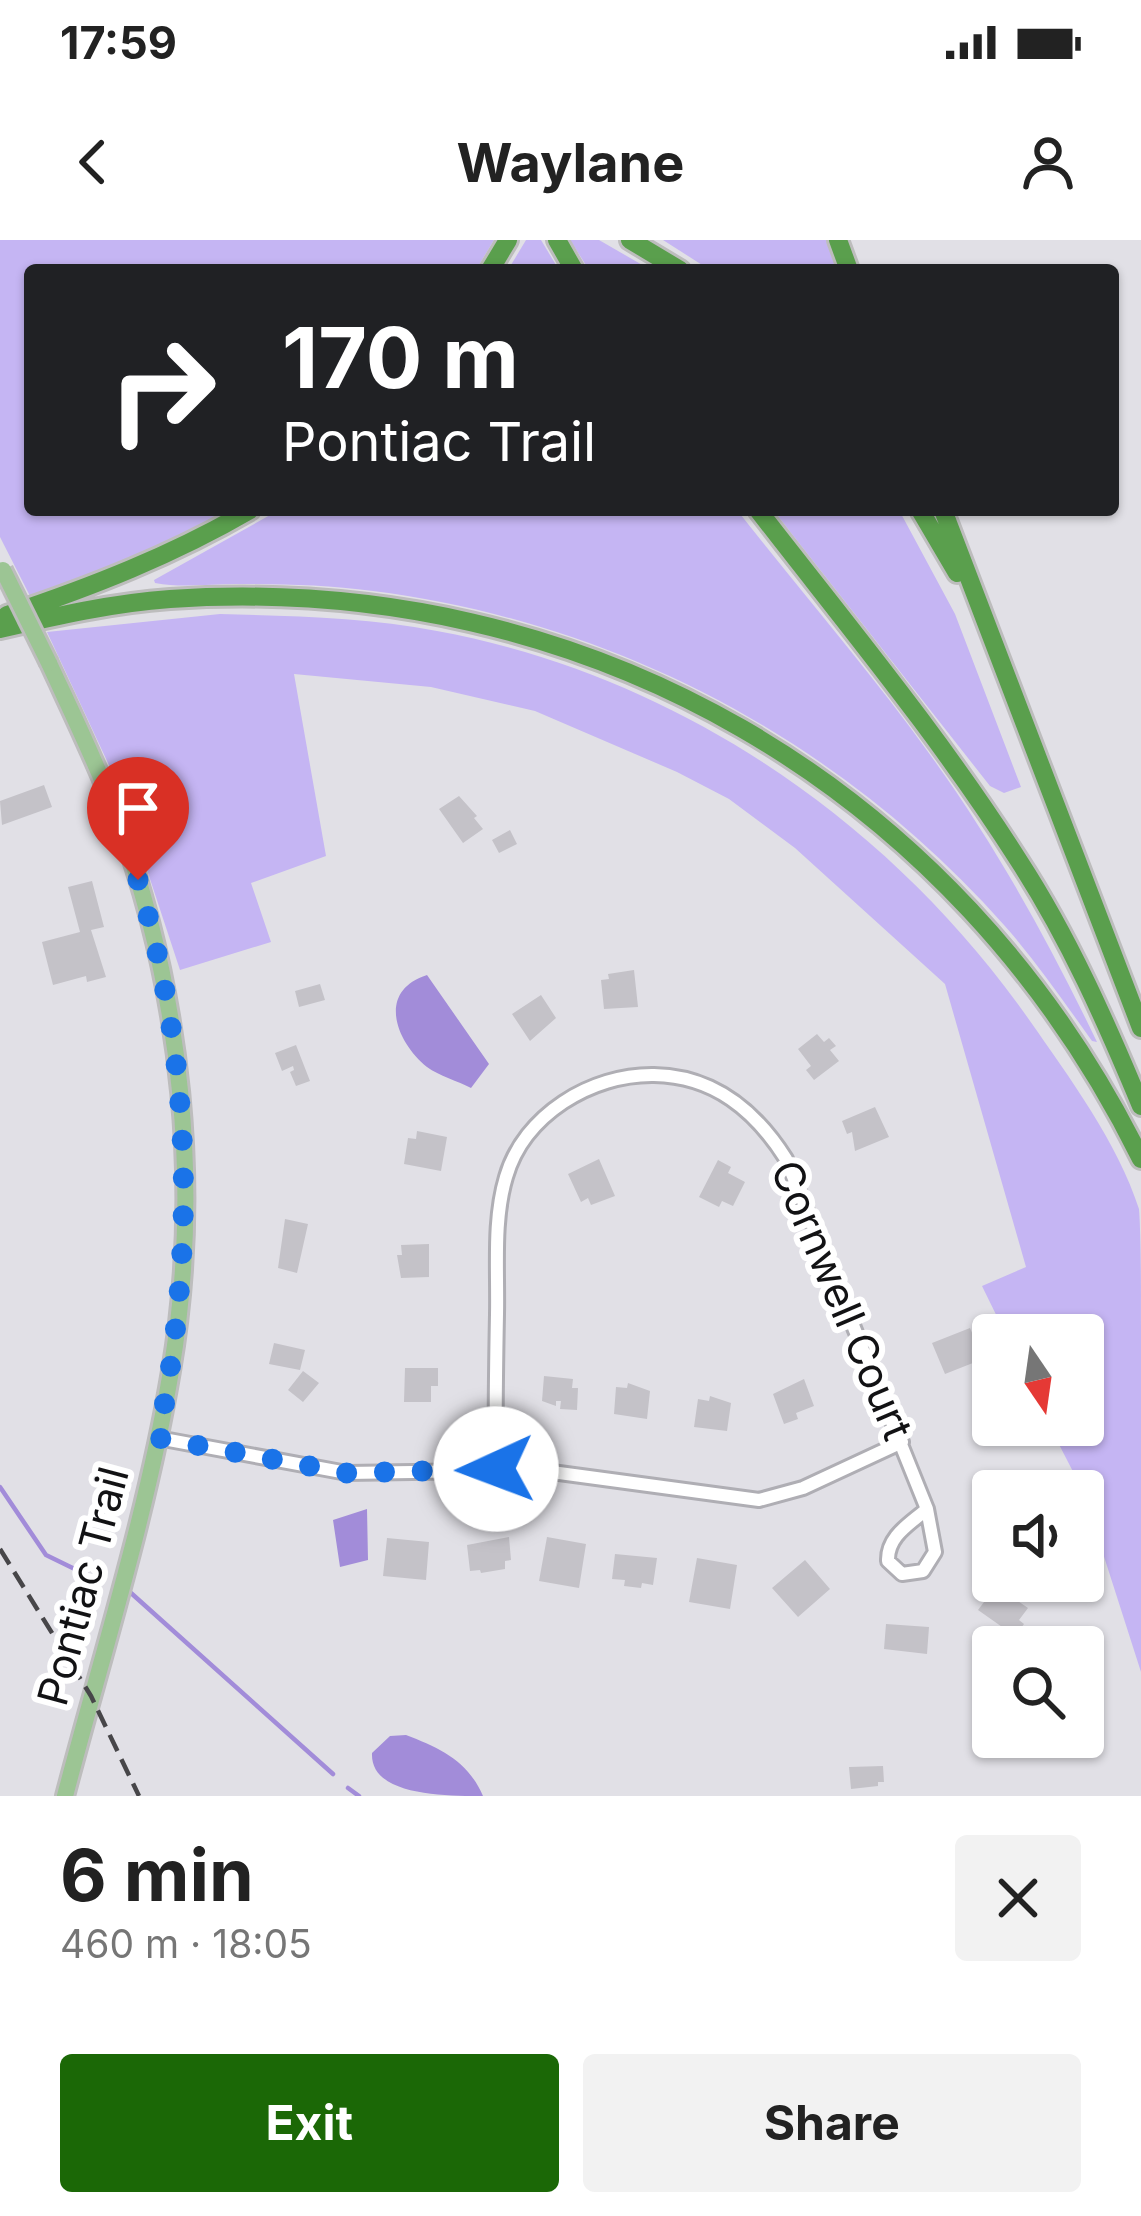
<!DOCTYPE html>
<html lang="en">
<head>
<meta charset="utf-8">
<style>
  :root { --surface:#fff; --page:#f2f2f2; --text:#222; --muted:#767676; --accent:#1b6806 }
  body { margin:0; font-family:Inter,sans-serif; background:var(--page); color:var(--text); height:100vh; display:flex; flex-direction:column; font-size:45px; white-space:nowrap }
  * { box-sizing:border-box; margin:0 }
  p { font-size:39px; color:var(--muted) }
  .icon { flex:none; width:66px; height:66px; fill:none; stroke:currentColor; stroke-width:2; stroke-linecap:round; stroke-linejoin:round }
  .map { position:relative; height:1556px; overflow:hidden }
  .details { display:flex; flex-direction:column; background:var(--surface); flex:1 }
  .details>* { flex:none }
  .hud { position:absolute; left:24px; top:24px; width:1095px; height:252px; border-radius:12px; box-shadow:0 3px 9px #0004; background:#202124; color:#fff; overflow:hidden }
  .needle { width:78px; rotate:167deg }
  .fabs { position:absolute; left:972px; top:1074px; display:grid; gap:24px }
  .fabs a { display:grid; place-items:center; width:132px; height:132px; border-radius:12px; background:var(--surface); box-shadow:0 3px 9px #0004; font-size:60px }
  .pin { position:absolute; display:grid; place-items:center; width:102px; height:102px; color:#fff; margin:-123px -51px; border-radius:50% 50% 50% 0; rotate:-45deg; box-shadow:0 0 12px #0007 }
  .pin .icon { rotate:45deg }
  .me { position:absolute; width:132px; margin:-66px; rotate:268deg; stroke-linejoin:round; filter:drop-shadow(0 0 9px #0008) }
  .turn { display:flex; align-items:center; gap:42px; height:252px; padding:0 60px; font-size:54px }
  .turn .icon { width:156px; height:156px; stroke-width:2.5 }
  .turn b { display:block; font-size:84px; line-height:102px }
  .round { display:grid; place-items:center; flex:none; width:126px; height:126px; border-radius:12px; background:var(--page) }
  .overview { display:flex; align-items:center; justify-content:space-between; height:204px; padding:0 60px }
  h1 { font-size:72px; font-weight:700; line-height:90px }
  .button { display:flex; gap:24px; margin-top:auto; padding:24px 60px }
  .button a { flex:1; height:138px; border-radius:12px; background:var(--accent); color:#fff; font-size:48px; font-weight:700; line-height:138px; text-align:center }
  .button a+a { background:var(--page); color:var(--text) }
  .status { display:flex; justify-content:space-between; align-items:center; height:84px; padding:0 60px; background:var(--surface); direction:ltr }
  .status svg { height:33px; fill:currentColor }
  header { display:flex; justify-content:space-between; align-items:center; height:156px; padding:0 60px; background:var(--surface); font-size:54px; font-weight:700 }
  .map>svg:first-child { display:block }
  .green { fill:#c5b5f3 }
  .water { fill:#a28cd9 }
  .lines { fill:none; stroke-linecap:round; stroke-linejoin:round }
  .stream { stroke:#a28cd9; stroke-width:4.5 }
  .building { fill:#c4c2c8 }
  .minor-casing { stroke:#afaeb4; stroke-width:18 }
  .major-casing { stroke:#bdbdbd; stroke-width:22 }
  .highway-casing { stroke:#bdbdbd; stroke-width:24 }
  .minor { stroke:#fff; stroke-width:12 }
  .major { stroke:#9cc594; stroke-width:16 }
  .highway { stroke:#5a9f4d; stroke-width:18 }
  .rail { stroke:#474649; stroke-width:4.5; stroke-dasharray:18 9; stroke-linecap:butt }
  .major-bridge-casing { stroke:#bdbdbd; stroke-width:22; stroke-linecap:butt }
  .major-bridge { stroke:#9cc594; stroke-width:16 }
  .route { stroke:#1a73e8; stroke-width:21; stroke-dasharray:0 37.8 }
  .labels { text-anchor:middle; stroke-width:12; stroke-linejoin:round; paint-order:stroke }
  .street-label { font-size:42px; fill:#121214; stroke:#fff }
</style>
</head>
<body>
<div class="status"><b>17:59</b><svg viewBox="0 0 49 12"><path d="M0 12V9h3v3zM5 12V6h3v6zM10 12V3h3v9zM15 12V0h3v12zM26 1h20v11H26zM47 4h2v5h-2z"/></svg></div>
<header><svg class="icon" aria-label="back" viewBox="0 0 24 24"><path d="M15 5l-7 7 7 7"/></svg>Waylane<svg class="icon" aria-label="person" viewBox="0 0 24 24"><circle cx="12" cy="8" r="4"/><path d="M4 21q1-7 8-7t8 7"/></svg></header>
<div class="map">
<svg width="1141" height="1556" viewBox="0 0 1141 1556">
  <rect width="100%" height="100%" fill="#e1e0e6"/>
  <path class="green" d="M 0,0 L 494,0 L 476,30 L 30,30 L 30,270 L 229,270 L 123,323 L 30,356 L 0,297 Z
    M 526,0 L 541,0 L 559,30 L 508,30 Z
    M 570,0 L 599,0 L 651,30 L 589,30 Z
    M 663,0 L 826,0 L 837,30 L 710,30 Z
    M 279,270 L 737,270 C 801,352 870,431 931,516 C 996,606 1049,702 1097,802 L 1092,801 C 1064,762 1036,721 1004,685 C 841,501 617,382 373,351 C 328,345 282,344 237,344 C 210,344 181,348 155,343 L 154,340 Z
    M 773,270 L 899,270 L 955,374 L 1021,547 L 1004,553 L 990,546 Z
    M 220,374 C 292,376 365,377 437,391 C 677,435 891,582 1030,781 C 1069,837 1118,903 1139,969 C 1141,993 1141,1058 1141,1086 C 1141,1202 1141,1317 1141,1432 L 1083,1251 L 1049,1185 L 1083,1185 L 1083,1095 L 1006,1095 L 982,1046 L 1026,1027 L 945,744 L 795,608 L 729,559 L 677,532 L 535,471 L 431,447 L 294,434 L 326,616 L 251,643 L 271,702 L 180,730 L 121,551 L 47,392 Z"/>
  <path class="water" d="M 427,735 L 489,824 L 471,848 C 458,841 439,836 427,827 C 395,801 377,751 427,735 Z
    M 367,1269 L 368,1320 L 340,1327 L 333,1280 Z
    M 406,1495 C 440,1508 468,1521 483,1556 C 445,1556 370,1556 372,1513 L 390,1496 Z"/>
  <g class="lines">
    <path class="stream" d="M 0,1247 L 46,1315 L 87,1335
      M 131,1353 L 333,1534
      M 348,1548 L 359,1556"/>
  </g>
  <path class="building" d="M 44,545 L 52,567 L 2,585 L 0,561 Z
    M 459,556 L 477,576 L 474,578 L 483,589 L 463,603 L 439,569 Z
    M 510,590 L 517,604 L 499,613 L 492,600 Z
    M 92,641 L 104,687 L 91,690 L 106,737 L 87,742 L 86,736 L 53,745 L 42,702 L 80,692 L 68,647 Z
    M 634,730 L 638,767 L 604,769 L 601,740 L 609,739 L 608,734 Z
    M 320,744 L 325,760 L 299,767 L 295,751 Z
    M 541,755 L 556,778 L 530,801 L 512,774 Z
    M 817,794 L 824,802 L 829,798 L 836,806 L 830,810 L 839,821 L 814,840 L 806,830 L 811,826 L 798,809 Z
    M 296,805 L 310,841 L 296,846 L 290,832 L 294,830 L 293,826 L 282,831 L 275,813 Z
    M 875,867 L 889,897 L 855,911 L 852,892 L 847,894 L 842,881 Z
    M 417,891 L 447,897 L 441,931 L 404,924 L 408,898 L 416,899 Z
    M 599,919 L 615,956 L 591,965 L 588,958 L 581,962 L 568,934 Z
    M 718,920 L 731,927 L 728,933 L 745,942 L 733,966 L 722,961 L 719,967 L 699,957 Z
    M 285,979 L 308,984 L 297,1033 L 278,1028 Z
    M 429,1004 L 429,1037 L 401,1038 L 397,1015 L 402,1015 L 401,1005 Z
    M 970,1088 L 983,1119 L 945,1134 L 932,1103 Z
    M 274,1103 L 305,1110 L 300,1130 L 269,1124 Z
    M 405,1128 L 438,1128 L 438,1146 L 431,1146 L 431,1162 L 404,1162 Z
    M 303,1131 L 319,1143 L 303,1162 L 288,1150 Z
    M 544,1136 L 573,1139 L 572,1148 L 578,1148 L 577,1170 L 560,1169 L 561,1161 L 556,1161 L 556,1166 L 542,1161 Z
    M 804,1139 L 814,1166 L 796,1173 L 798,1179 L 784,1184 L 773,1154 Z
    M 628,1143 L 650,1151 L 647,1179 L 614,1174 L 616,1147 L 627,1148 Z
    M 710,1156 L 731,1163 L 727,1191 L 694,1187 L 698,1159 L 709,1161 Z
    M 509,1297 L 511,1320 L 505,1321 L 505,1329 L 481,1333 L 480,1330 L 470,1331 L 467,1305 Z
    M 547,1297 L 586,1304 L 579,1348 L 539,1341 Z
    M 387,1298 L 429,1302 L 426,1340 L 383,1336 Z
    M 615,1314 L 657,1318 L 653,1345 L 642,1343 L 641,1348 L 624,1346 L 625,1340 L 612,1339 Z
    M 697,1318 L 737,1325 L 730,1369 L 689,1362 Z
    M 805,1320 L 830,1349 L 798,1377 L 772,1348 Z
    M 996,1346 L 1028,1368 L 1019,1380 L 1024,1384 L 1015,1396 L 978,1370 Z
    M 886,1384 L 929,1387 L 927,1414 L 884,1409 Z
    M 883,1526 L 884,1542 L 878,1542 L 878,1546 L 851,1549 L 849,1527 Z"/>
  <g class="lines">
    <g class="minor-casing">
      <path id="minor" d="M 158,1198 L 347,1233 L 537,1230 L 759,1260 L 803,1248 L 902,1202
        M 496,1229 C 495,1177 496,1126 497,1074 C 498,1029 493,980 506,937 C 524,875 591,834 654,835 C 714,836 755,870 786,919 L 927,1269 L 935,1312 L 923,1331 L 902,1334 L 888,1321 C 887,1296 910,1284 927,1269"/>
    </g>
    <g class="major-casing">
      <path id="major" d="M 49,423 C 73,475 99,528 119,582 C 182,755 202,949 171,1131 C 147,1274 102,1415 65,1556"/>
    </g>
    <g class="highway-casing">
      <path id="highway" d="M 557,0 L 574,30
        M 630,0 L 680,30
        M 838,0 L 849,30
        M 490,30 L 508,0
        M 758,270 C 847,385 941,498 1019,621 C 1069,698 1106,782 1141,866
        M 920,270 L 957,333
        M 943,270 L 1141,788
        M 7,375 C 91,347 173,315 250,270
        M 0,389 C 56,376 113,363 170,359 C 585,331 957,546 1141,919"/>
    </g>
    <use href="#minor" class="minor"/>
    <use href="#major" class="major"/>
    <use href="#highway" class="highway"/>
    <path class="rail" d="M 0,1309 L 91,1456 L 139,1556"/>
    <g class="major-bridge-casing">
      <path id="major-bridge" d="M 3,330 L 49,423"/>
    </g>
    <use href="#major-bridge" class="major-bridge"/>
  </g>
  <g class="lines">
    <path class="route" d="M 138,640 C 193,822 196,1012 158,1198 L 347,1233 L 496,1229"/>
  </g>
  <g class="labels">
    <g class="street-label">
      <text transform="translate(842 1060) rotate(67)" y="15">Cornwell Court</text>
      <text transform="translate(83 1346) rotate(-75)" y="15">Pontiac Trail</text>
    </g>
  </g>
</svg>
<div class="fabs">
<a><svg class="needle" viewBox="-14 -14 28 28"><path d="M0-13l5 13h-10z" fill="#e53935"/><path d="M0 13l5-13h-10z" fill="#767676"/></svg></a>
<a><svg class="icon" aria-label="sound" viewBox="0 0 24 24"><path d="M4 9h4l5-4v14l-5-4H4zM17 9q2 3 0 6"/></svg></a>
<a><svg class="icon" aria-label="search" viewBox="0 0 24 24"><circle cx="10" cy="10" r="6"/><path d="M15 15l6 6"/></svg></a>
</div>
<div class="pin" style="left:138px;top:640px;background:#d93025"><svg class="icon" aria-label="arrive" viewBox="0 0 24 24"><path d="M6 21V4h12l-3 4 3 4H6"/></svg></div>
<svg class="me" style="left:496px;top:1229px" viewBox="-20 -20 40 40"><circle r="19" fill="#fff"/><path d="M0-13L10 11 0 6-10 11z" fill="#1a73e8"/></svg>
<div class="hud">
<div class="turn"><svg class="icon" aria-label="right" viewBox="0 0 24 24"><path d="M7 20v-9h11M14 6l5 5-5 5"/></svg><div><b>170 m</b>Pontiac Trail</div></div>
</div>
</div>
<section class="details">
<div class="overview"><div><h1>6 min</h1><p>460 m · 18:05</p></div><a class="round"><svg class="icon" aria-label="close" viewBox="0 0 24 24"><path d="M6 6l12 12M18 6L6 18"/></svg></a></div>
<div class="button"><a>Exit</a><a>Share</a></div>
</section>
</body>
</html>
